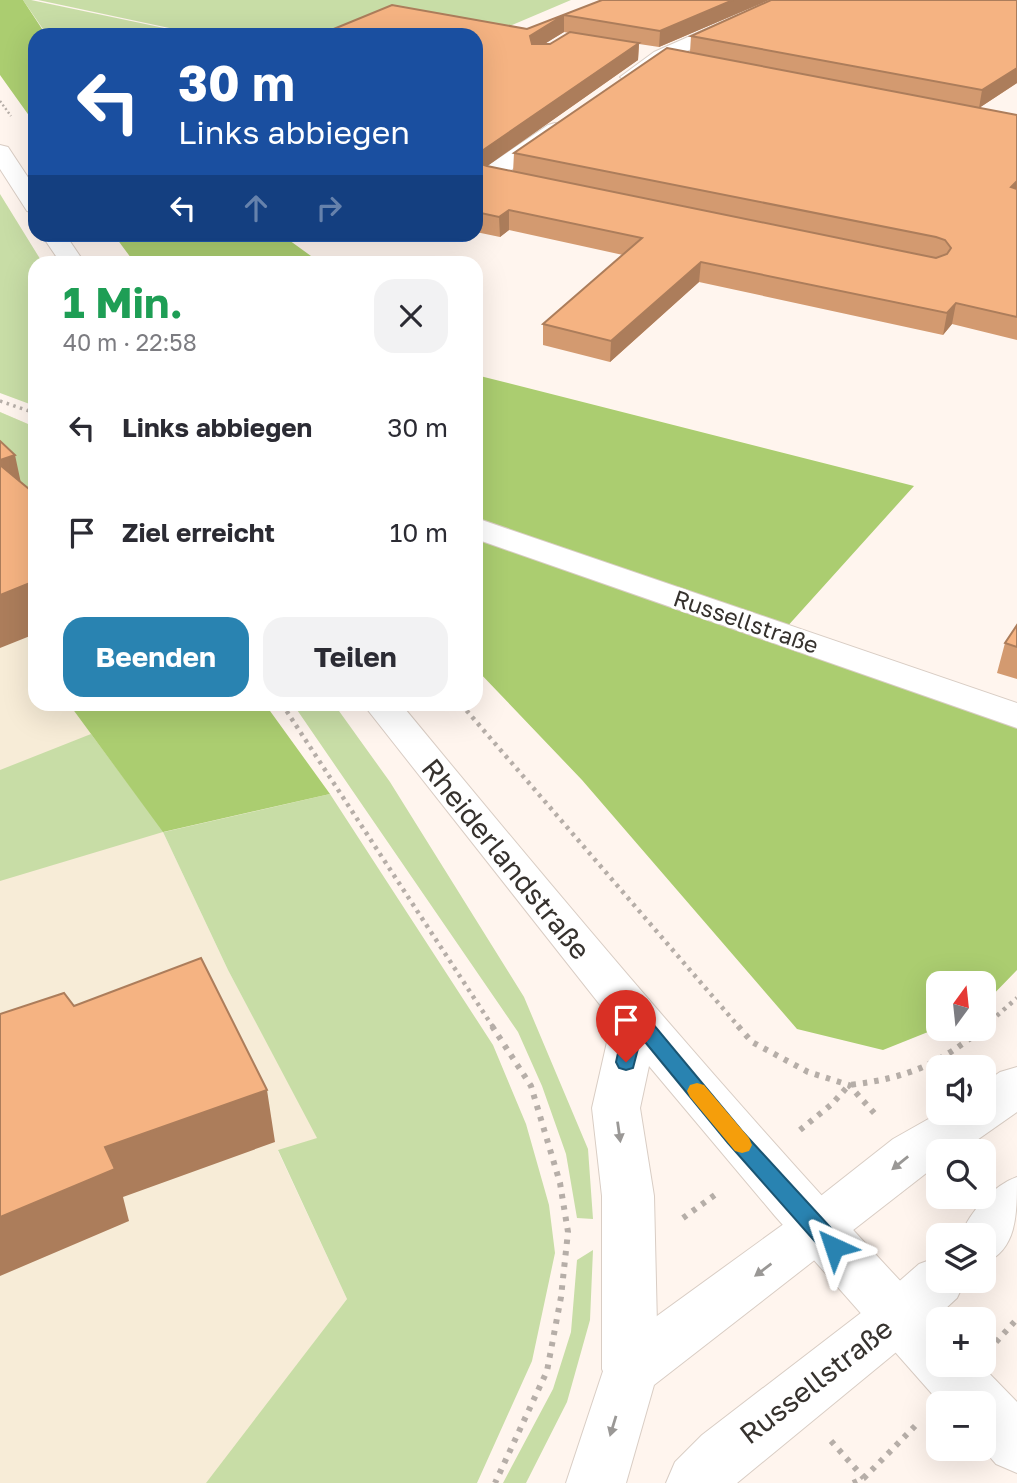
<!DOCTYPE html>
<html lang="de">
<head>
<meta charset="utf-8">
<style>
  :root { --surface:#fff; --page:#f2f2f3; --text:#2b2b33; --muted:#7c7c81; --accent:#2983b1 }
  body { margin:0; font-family:"Golos Text",sans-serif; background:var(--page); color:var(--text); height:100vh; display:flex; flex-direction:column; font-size:26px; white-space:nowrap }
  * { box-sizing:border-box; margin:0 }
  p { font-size:23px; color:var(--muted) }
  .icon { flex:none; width:38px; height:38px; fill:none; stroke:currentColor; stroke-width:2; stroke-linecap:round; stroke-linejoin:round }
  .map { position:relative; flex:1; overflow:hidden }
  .details { position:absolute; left:28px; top:256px; width:455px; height:455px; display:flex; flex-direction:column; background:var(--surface); border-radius:21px; box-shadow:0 7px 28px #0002 }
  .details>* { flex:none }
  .hud { position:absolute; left:28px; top:28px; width:455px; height:214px; border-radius:21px; box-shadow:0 7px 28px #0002; background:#1a4fa0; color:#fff; overflow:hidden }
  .needle { width:46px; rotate:15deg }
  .tools { position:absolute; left:926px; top:971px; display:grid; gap:14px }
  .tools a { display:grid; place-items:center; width:70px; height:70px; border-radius:14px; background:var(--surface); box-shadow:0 7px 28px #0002; font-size:35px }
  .pin { position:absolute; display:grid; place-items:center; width:60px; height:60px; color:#fff; margin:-72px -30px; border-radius:50% 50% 50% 0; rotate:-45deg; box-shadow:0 0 7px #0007 }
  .pin .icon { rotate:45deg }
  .me { position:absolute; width:77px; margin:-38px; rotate:318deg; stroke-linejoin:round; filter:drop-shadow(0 0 5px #0008) }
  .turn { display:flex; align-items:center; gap:24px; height:147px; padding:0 35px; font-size:32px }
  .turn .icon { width:91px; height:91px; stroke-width:2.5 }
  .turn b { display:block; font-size:49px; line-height:60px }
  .lanes { display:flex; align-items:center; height:66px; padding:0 35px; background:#0003; justify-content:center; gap:35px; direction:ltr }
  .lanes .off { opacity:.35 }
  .round { display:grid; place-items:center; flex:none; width:74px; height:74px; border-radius:21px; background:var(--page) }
  .headline { display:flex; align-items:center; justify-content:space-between; height:119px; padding:0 35px }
  h1 { font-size:42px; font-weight:700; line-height:52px; color:#1e9e55 }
  .action { display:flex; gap:14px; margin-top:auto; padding:14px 35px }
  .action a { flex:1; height:80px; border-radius:21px; background:var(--accent); color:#fff; font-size:28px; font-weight:700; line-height:80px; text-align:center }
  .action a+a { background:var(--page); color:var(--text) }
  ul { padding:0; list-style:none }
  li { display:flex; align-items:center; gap:21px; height:105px; padding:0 35px }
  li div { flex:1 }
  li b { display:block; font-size:26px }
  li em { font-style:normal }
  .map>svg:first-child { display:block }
  .commercial { fill:#f7ecd7 }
  .green { fill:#c8dda6 }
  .forest { fill:#abcd70 }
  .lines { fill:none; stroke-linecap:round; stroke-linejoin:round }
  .minor-casing { stroke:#d9cdc4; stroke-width:2 }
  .major-casing { stroke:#d9cdc4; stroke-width:2 }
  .path-far3 { stroke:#b6aea8; stroke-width:2.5; stroke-dasharray:2 2.5; stroke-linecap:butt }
  .path-far2 { stroke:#b6aea8; stroke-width:3.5; stroke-dasharray:2.5 4.5; stroke-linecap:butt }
  .path-far1 { stroke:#b6aea8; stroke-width:4.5; stroke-dasharray:3.5 5; stroke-linecap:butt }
  .path { stroke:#b6aea8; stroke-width:6; stroke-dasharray:4.5 7; stroke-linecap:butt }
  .minor { fill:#fff; fill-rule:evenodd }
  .major { fill:#fff; fill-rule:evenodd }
  .wall { fill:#d39a70; fill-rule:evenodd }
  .shaded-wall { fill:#ac7d5b }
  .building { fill:#f5b382; stroke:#ac7d5b; stroke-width:2 }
  .oneway { fill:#9a9896 }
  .route { fill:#2983b1; stroke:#1b5573; stroke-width:2 }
  .slow { fill:#f59e0b }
  .labels { text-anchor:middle; stroke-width:6; stroke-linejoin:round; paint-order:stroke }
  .street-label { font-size:23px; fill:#36322e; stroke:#fff }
  .near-street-label { font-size:28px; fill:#36322e; stroke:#fff }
</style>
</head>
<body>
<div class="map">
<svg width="1017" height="1483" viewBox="0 0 1017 1483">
  <rect width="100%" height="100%" fill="#fff5ee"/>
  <path class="commercial" d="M 0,412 L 35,427 L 35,704 L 69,704 L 163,832 L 228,970 L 318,1138 L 278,1151 L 347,1299 L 208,1483 L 0,1483 Z"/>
  <path class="green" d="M 23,0 L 31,0 L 188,33 L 47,35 Z
    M 38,0 L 571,0 L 498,31 L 438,35 L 202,35 Z
    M 0,194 L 42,262 L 35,262 L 35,406 L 0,393 Z
    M 0,412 L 35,427 L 35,532 L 0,477 Z
    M 293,704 L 334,704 L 390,782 L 524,997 L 588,1149 L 593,1219 L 577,1218 L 566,1154 L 542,1086 L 518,1032 Z
    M 91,734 L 164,832 L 330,794 L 493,1045 L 526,1124 L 549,1205 L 555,1253 L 532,1361 L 477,1483 L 206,1483 L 347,1299 L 278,1150 L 317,1138 L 228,970 L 163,832 L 0,881 L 0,770 Z
    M 593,1250 L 590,1320 L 567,1402 L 526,1483 L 503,1483 L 553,1389 L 571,1332 L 577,1260 Z"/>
  <path class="forest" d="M 0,0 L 23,0 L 46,35 L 35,35 L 35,124 L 0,75 Z
    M 114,235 L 282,235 L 311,256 L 304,262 L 134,262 Z
    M 476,375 L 914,486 L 785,629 L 1017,710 L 1017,970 L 984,1004 L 984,984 L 938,984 L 938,1028 L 883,1050 L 797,1029 L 582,780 L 476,669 Z
    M 69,704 L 265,704 L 330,794 L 163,832 Z"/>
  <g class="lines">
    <g class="minor-casing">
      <path id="minor" d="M 738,15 L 744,16 L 747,20 L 744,24 L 668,60 L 637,81 L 630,83 L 620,77 L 654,52 Z
        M 555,123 L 562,125 L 566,129 L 562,133 L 507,173 L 536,179 L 539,184 L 536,189 L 528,191 L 480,181 L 477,176 L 480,171 L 548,125 Z
        M 476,518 L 1017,703 L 1017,728 L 476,539 Z
        M 1017,1067 L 1017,1112 L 960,1152 L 938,1152 L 938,1164 L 654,1385 L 626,1483 L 566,1483 L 610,1350 L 799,1213 L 893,1139 L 939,1113 L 984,1113 L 984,1083 L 1000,1072 Z
        M 1017,1177 C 1017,1215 1017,1250 984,1263 L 984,1236 L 960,1236 C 971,1211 992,1186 1017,1177 Z
        M 938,1257 L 938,1281 L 965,1281 L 957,1298 L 917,1335 L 737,1483 L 666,1483 L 675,1462 L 702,1435 L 879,1299 L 919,1264 Z"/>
    </g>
    <g class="major-casing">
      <path id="major" d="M 0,145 L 8,147 L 35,188 L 35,213 L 27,211 L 0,169 Z
        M 41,234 L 65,234 L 84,262 L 60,262 Z
        M 363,704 L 401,704 C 574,914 750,1123 938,1321 L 938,1365 L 981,1365 L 1017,1402 L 1017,1473 L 996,1464 L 983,1449 L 984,1404 L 941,1404 L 775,1216 L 649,1066 L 640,1108 L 654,1196 L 658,1369 L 650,1388 L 630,1395 L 610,1388 L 602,1369 L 602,1196 L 592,1108 L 612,1020 Z"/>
    </g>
    <path class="path-far3" d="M 0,101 L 11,116"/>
    <path class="path-far2" d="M 0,401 L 35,413"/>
    <path class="path-far1" d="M 282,704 L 493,1027
      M 461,704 L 739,1027
      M 984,1027 L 1017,998"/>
    <path class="path" d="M 492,1026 L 531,1086 L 560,1183 L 568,1232 L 561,1297 L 547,1371 L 495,1483
      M 738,1026 L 752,1042 L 808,1072 L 849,1085 L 876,1115
      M 800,1130 L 832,1104 L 849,1085 C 909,1078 939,1064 986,1026
      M 683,1218 L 719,1192
      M 996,1342 L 1017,1319
      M 831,1441 L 864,1478
      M 853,1483 L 864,1478 L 919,1422"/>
    <use href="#minor" class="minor"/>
    <use href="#major" class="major"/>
  </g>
  <path class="wall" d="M 602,0 L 769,0 L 659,47 L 639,44 L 638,60 L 487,166 L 513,172 L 514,153 L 690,52 L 691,36 L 1017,83 L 979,108 L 1017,115 L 1017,340 L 952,324 L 943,335 L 699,282 L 610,362 L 543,345 L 543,324 L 623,255 L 509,230 L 500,237 L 476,232 L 476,35 L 527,29 ZM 564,32 L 569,33 L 550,44 L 544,44 Z
    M 1017,625 L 1017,679 L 997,673 L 1005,643 Z"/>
  <path class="shaded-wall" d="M 733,0 L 769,0 L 659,47 L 660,31 Z
    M 564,15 L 564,32 L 530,53 L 530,36 Z
    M 639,43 L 638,60 L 476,174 L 476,155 Z
    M 1017,68 L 1017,83 L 979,108 L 982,90 Z
    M 1017,181 L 1017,196 L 1011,187 Z
    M 509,210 L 509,230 L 500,237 L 499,217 Z
    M 701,262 L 699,282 L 610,362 L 611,341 Z
    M 956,303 L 952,324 L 943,335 L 947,313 Z
    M 15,455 L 25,502 L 0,480 L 0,460 Z
    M 35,581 L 35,634 L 0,648 L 0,595 Z
    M 267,1090 L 275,1142 L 123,1197 L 129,1221 L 0,1276 L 0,1217 L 105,1147 Z"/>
  <path class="building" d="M 602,0 L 733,0 L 660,31 L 564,15 L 530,36 L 532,44 L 550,44 L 570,32 L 639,43 L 476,155 L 476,35 L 319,35 L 392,5 L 527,29 Z
    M 771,0 L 1017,0 L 1017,68 L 982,90 L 691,36 Z
    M 242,31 L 259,35 L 233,35 Z
    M 667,48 L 1017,115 L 1017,181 L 1011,187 L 1017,189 L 1017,317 L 956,303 L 947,313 L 701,262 L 611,341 L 543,324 L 642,238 L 509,210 L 499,217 L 476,212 L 476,160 L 478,163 L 487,166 L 936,258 L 947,254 L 951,248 L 945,240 L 936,237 L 514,153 Z
    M 0,441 L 15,455 L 0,460 Z
    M 0,465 L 35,494 L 35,581 L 0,595 Z
    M 1017,625 L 1017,647 L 1005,643 Z
    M 201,958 L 267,1090 L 105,1147 L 115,1169 L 0,1217 L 0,1014 L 64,993 L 74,1006 Z"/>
  <defs><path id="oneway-solid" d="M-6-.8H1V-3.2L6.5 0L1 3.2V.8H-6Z" transform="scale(1.75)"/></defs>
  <g class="oneway">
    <use href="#oneway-solid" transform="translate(619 1132) rotate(82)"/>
    <use href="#oneway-solid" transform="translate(900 1163) rotate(141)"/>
    <use href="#oneway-solid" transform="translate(763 1270) rotate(143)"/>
    <use href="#oneway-solid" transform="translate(613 1426) rotate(107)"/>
  </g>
  <path class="route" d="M 636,1009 L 643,1012 L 742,1131 L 842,1240 L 845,1247 L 842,1254 L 834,1257 L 826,1254 L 728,1143 L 641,1037 L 633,1068 L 626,1070 L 619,1068 L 616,1062 L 626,1017 L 629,1012 Z"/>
  <path class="slow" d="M 697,1083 L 704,1085 L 749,1138 L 752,1145 L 749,1151 L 742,1153 L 735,1151 L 690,1097 L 687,1091 L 690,1085 Z"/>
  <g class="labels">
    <g class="street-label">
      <text transform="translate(746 622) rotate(19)" y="8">Russellstraße</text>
    </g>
    <g class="near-street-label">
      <text transform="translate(506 859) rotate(51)" y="10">Rheiderlandstraße</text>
      <text transform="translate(816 1381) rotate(-38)" y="10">Russellstraße</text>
    </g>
  </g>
</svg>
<div class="tools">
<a><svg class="needle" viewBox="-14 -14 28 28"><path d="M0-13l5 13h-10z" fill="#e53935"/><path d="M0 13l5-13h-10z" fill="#7c7c81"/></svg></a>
<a><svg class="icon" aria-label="sound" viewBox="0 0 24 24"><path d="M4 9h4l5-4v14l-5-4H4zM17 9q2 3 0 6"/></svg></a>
<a><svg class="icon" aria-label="search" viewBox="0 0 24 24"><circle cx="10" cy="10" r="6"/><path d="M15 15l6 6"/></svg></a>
<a><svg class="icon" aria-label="layers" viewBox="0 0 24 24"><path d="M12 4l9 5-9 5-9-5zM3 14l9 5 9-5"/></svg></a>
<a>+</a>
<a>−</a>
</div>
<div class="pin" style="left:626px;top:1062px;background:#d93025"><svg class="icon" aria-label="arrive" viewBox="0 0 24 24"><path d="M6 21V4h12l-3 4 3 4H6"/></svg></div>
<svg class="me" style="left:834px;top:1247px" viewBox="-20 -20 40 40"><path d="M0-17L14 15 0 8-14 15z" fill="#2983b1" stroke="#fff" stroke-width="4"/></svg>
<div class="hud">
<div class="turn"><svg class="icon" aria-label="left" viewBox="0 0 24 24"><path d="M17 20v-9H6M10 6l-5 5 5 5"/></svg><div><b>30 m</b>Links abbiegen</div></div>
<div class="lanes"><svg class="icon" aria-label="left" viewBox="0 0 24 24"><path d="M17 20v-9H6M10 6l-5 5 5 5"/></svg><svg class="icon off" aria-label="ahead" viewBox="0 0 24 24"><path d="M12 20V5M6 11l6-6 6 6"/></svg><svg class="icon off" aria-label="right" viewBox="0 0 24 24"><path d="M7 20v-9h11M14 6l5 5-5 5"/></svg></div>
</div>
<section class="details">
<div class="headline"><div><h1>1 Min.</h1><p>40 m · 22:58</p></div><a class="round"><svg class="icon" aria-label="close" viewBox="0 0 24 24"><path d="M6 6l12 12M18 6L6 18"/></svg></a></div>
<ul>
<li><svg class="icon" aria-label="left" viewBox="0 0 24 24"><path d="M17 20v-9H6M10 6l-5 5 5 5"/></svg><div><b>Links abbiegen</b></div><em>30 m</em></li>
<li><svg class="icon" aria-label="arrive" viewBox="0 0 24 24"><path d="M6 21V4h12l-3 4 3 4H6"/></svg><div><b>Ziel erreicht</b></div><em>10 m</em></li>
</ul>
<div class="action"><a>Beenden</a><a>Teilen</a></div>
</section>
</div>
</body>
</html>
